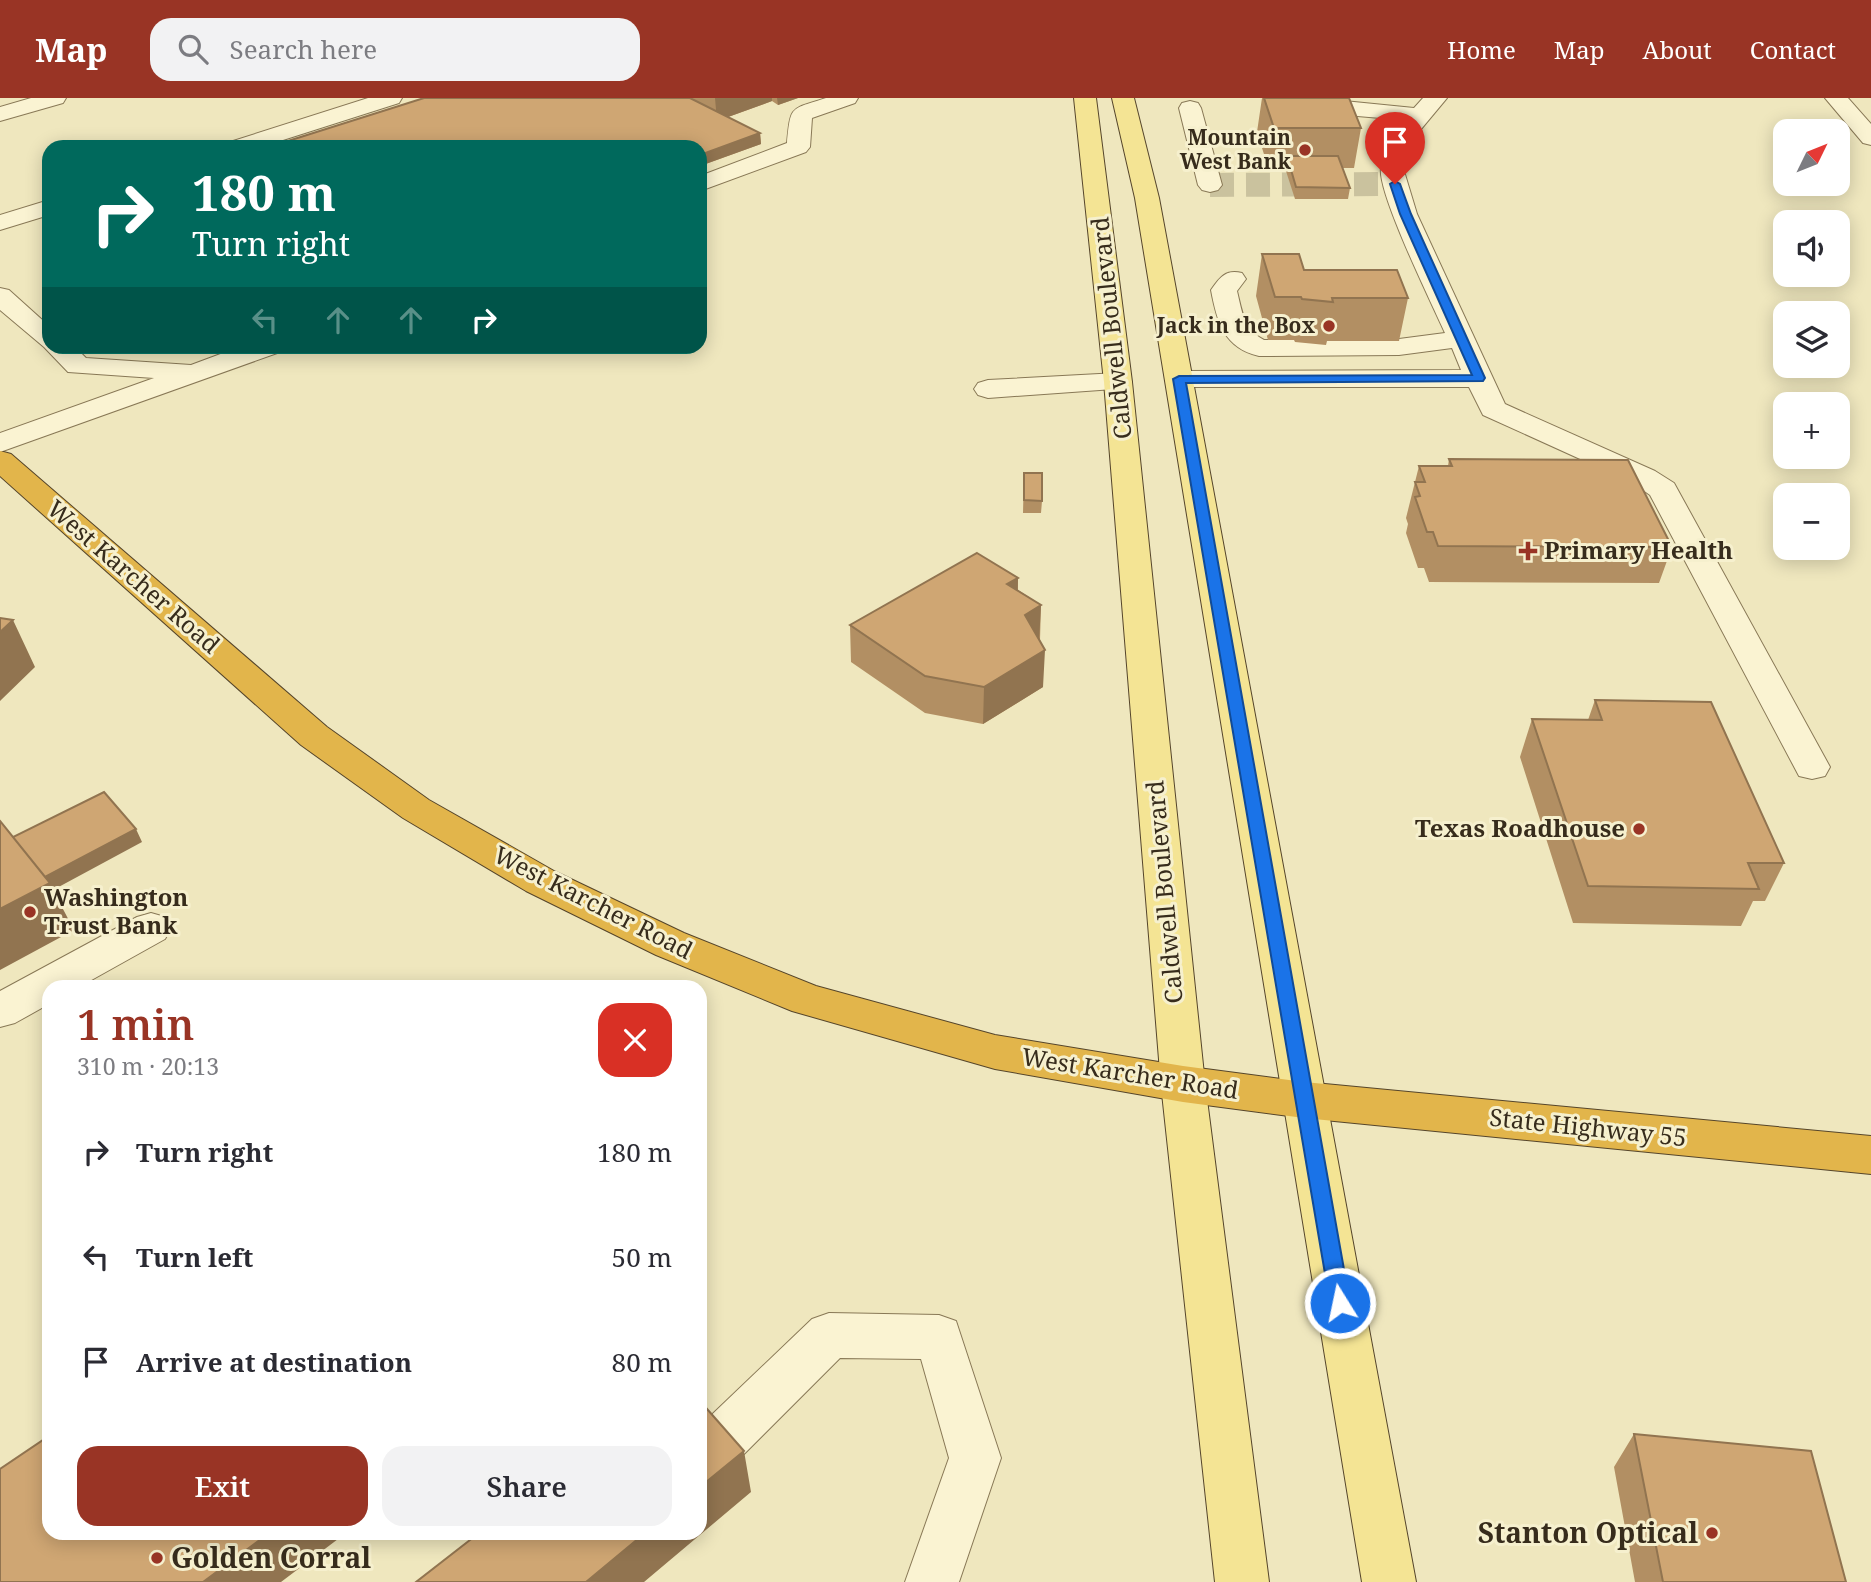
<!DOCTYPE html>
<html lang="en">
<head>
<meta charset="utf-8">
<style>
  :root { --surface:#fff; --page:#f2f2f3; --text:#2b2b33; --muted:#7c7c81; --accent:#993425 }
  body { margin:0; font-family:"Noto Serif",serif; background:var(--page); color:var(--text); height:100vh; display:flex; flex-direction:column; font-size:26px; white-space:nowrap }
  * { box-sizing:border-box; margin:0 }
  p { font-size:23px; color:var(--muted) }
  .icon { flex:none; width:38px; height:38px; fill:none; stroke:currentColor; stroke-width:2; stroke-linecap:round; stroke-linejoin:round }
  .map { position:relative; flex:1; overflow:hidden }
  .sheet { position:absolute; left:42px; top:882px; width:665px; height:560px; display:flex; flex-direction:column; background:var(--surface); border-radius:21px; box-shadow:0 4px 18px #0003 }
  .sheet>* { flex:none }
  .banner { position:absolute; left:42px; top:42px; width:665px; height:214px; border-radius:21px; box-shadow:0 4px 18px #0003; background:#00695c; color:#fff; overflow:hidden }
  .needle { width:46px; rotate:47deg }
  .controls { position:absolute; left:1773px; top:21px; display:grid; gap:14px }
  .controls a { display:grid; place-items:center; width:77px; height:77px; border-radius:14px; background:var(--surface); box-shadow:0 4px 18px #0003; font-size:35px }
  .pin { position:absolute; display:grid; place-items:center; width:60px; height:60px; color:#fff; margin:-72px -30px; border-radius:50% 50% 50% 0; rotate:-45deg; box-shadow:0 0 7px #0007 }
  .pin .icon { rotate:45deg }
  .me { position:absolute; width:77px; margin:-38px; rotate:350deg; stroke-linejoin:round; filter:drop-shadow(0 0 5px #0008) }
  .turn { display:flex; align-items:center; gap:24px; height:147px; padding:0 35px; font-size:32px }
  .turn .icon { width:91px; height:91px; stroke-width:2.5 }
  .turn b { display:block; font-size:49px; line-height:60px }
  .lanes { display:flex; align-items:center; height:66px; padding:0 35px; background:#0003; justify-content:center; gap:35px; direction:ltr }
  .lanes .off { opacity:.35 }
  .round { display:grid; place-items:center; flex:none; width:74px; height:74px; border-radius:21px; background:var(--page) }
  .overview { display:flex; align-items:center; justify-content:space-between; height:119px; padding:0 35px }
  h1 { font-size:42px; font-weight:600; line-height:52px; color:var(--accent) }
  .button { display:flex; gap:14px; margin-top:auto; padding:14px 35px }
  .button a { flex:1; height:80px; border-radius:21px; background:var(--accent); color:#fff; font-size:28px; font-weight:600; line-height:80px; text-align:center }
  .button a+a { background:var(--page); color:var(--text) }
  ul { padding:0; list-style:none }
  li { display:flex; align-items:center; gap:21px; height:105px; padding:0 35px }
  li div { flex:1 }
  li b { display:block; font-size:26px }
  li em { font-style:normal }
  header { display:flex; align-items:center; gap:42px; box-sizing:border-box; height:98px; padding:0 35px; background:var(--accent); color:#fff }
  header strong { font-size:33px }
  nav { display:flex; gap:38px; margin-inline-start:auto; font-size:24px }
  .search { width:490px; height:63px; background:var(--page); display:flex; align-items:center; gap:18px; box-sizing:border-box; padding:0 24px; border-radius:21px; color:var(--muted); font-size:26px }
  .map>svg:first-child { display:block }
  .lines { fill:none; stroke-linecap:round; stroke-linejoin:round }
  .minor-tunnel { stroke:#cac29e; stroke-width:24; stroke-dasharray:24 12; stroke-linecap:butt }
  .minor-casing { stroke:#887856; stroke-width:2 }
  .major-casing { stroke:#55452b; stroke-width:2 }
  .highway-casing { stroke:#55452b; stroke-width:2 }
  .minor { fill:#faf3d2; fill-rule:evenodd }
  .major { fill:#f4e494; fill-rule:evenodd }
  .highway { fill:#e2b54b; fill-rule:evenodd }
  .wall { fill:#b28f63 }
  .shaded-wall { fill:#917450 }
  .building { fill:#cfa673; stroke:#917450; stroke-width:2 }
  .route { fill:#1a73e8; stroke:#114b97; stroke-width:2 }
  .poi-dot { fill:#993425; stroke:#f6f0ce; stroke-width:2.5 }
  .labels { text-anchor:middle; stroke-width:6; stroke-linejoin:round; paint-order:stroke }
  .far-poi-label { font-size:21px; font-weight:bold; fill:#372c1c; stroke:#f6f0ce; text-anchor:end }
  .street-label { font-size:24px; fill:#372c1c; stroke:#f6f0ce }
  .poi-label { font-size:24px; font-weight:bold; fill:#372c1c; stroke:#f6f0ce; text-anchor:start }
  .near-poi-label { font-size:28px; font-weight:bold; fill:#372c1c; stroke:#f6f0ce; text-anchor:end }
</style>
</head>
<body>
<header>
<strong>Map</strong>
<div class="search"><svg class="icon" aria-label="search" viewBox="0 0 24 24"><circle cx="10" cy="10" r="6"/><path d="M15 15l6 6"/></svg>Search here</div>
<nav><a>Home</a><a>Map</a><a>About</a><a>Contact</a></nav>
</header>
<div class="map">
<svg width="1871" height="1484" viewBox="0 0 1871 1484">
  <rect width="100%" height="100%" fill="#efe7be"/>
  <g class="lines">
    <path class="minor-tunnel" d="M 1210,87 L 1395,86"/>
    <g class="minor-casing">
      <path id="minor" d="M 31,0 L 66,0 L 63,5 L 0,23 L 0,9 Z
        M 368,0 L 402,0 L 399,5 L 261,49 L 226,49 L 230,44 Z
        M 826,0 L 858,0 L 855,5 L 812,20 L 810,49 L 806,54 L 700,93 L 700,78 L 787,45 C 791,6 790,12 826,0 Z
        M 1423,0 L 1447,0 L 1412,42 L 1404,73 L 1417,116 L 1505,306 L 1655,373 L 1674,385 L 1830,669 L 1825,678 L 1812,681 L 1799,678 L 1650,397 L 1633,385 L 1483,317 L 1469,289 L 1179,289 L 1169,287 L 1165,281 L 1169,275 L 1179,273 L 1461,272 L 1452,250 L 1399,257 L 1259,258 C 1224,250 1217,224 1211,192 C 1220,179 1226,171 1242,175 L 1246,181 L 1237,193 C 1242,213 1243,231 1264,242 L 1399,241 L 1445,235 C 1432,206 1377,94 1381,70 C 1384,52 1393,37 1404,22 L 1334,16 L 1326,14 L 1323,9 L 1326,4 L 1334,2 L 1414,10 Z
        M 1825,0 L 1848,0 L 1871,26 L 1871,47 L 1863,45 Z
        M 1190,3 L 1198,5 L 1201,10 L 1222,87 L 1218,92 L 1210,94 L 1202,92 L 1198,87 L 1179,10 L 1182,5 Z
        M 49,102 L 49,117 L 0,132 L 0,117 Z
        M 0,190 L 9,192 L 49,228 L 49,248 L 74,248 L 86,260 L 191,267 L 242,248 L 283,248 L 280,254 L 0,354 L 0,335 L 154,280 L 68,274 L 44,249 L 0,212 Z
        M 1118,275 L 1128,278 L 1132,284 L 1128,290 L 988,300 L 978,297 L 974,291 L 978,285 L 988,282 Z
        M 151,815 L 165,819 L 171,830 L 165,841 L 79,889 L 49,889 L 49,906 L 15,925 L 0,929 L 0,893 L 137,819 Z
        M 829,1215 L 939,1217 L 956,1223 L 1001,1360 L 959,1484 L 905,1484 L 949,1360 L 921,1261 L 840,1260 L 731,1369 L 713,1376 L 700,1371 L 700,1328 L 812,1221 Z"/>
    </g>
    <g class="major-casing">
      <path id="major" d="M 1074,0 L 1096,0 L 1132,284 L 1205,986 L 1269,1484 L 1215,1484 L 1161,986 L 1104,284 Z
        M 1112,0 L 1134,0 L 1159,100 L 1416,1484 L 1362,1484 L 1135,100 Z"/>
    </g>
    <g class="highway-casing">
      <path id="highway" d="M 0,353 L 11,356 L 327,629 L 429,702 L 554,773 L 684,835 L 816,888 L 995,937 L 1183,968 L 1304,984 L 1871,1038 L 1871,1076 L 1304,1020 L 1183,1004 L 995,971 L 792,913 L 656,857 L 526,793 L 403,720 L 301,647 L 0,378 Z"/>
    </g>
    <use href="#minor" class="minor"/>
    <use href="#major" class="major"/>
    <use href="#highway" class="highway"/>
  </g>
  <path class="wall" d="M 424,0 L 798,0 L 778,7 L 772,3 L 728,19 L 760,35 L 761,46 L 700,68 L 700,49 Z
    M 1262,0 L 1349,0 L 1361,30 L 1354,70 L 1342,70 L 1350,90 L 1348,101 L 1295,101 L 1285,70 L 1268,69 L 1257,34 Z
    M 1262,156 L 1304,172 L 1408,200 L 1399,243 L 1327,243 L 1326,247 L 1295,244 L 1294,242 L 1268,242 L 1256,198 Z
    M 1449,361 L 1672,449 L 1659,485 L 1429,484 L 1424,470 L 1418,470 L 1406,435 L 1408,426 L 1406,420 L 1419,368 L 1448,368 Z
    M 1024,375 L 1042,403 L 1041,415 L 1023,415 Z
    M 1018,480 L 1018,492 L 1041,507 L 1040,542 L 1043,589 L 983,626 L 925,615 L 851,564 L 850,527 Z
    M 1595,602 L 1784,765 L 1765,803 L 1753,803 L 1741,828 L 1573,825 L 1520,659 L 1532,621 L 1588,622 Z
    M 1634,1336 L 1846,1484 L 1635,1484 L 1614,1369 Z"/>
  <path class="shaded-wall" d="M 715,0 L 772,0 L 772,3 L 717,23 Z
    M 777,0 L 798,0 L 778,7 Z
    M 760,35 L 761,46 L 700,68 L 700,57 Z
    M 1018,480 L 1017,516 L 1007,486 Z
    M 1041,507 L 1039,544 L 1025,517 Z
    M 13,522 L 35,569 L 0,603 L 0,534 Z
    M 1045,552 L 1043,589 L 983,626 L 984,589 Z
    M 136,731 L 142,744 L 53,792 L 74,832 L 0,872 L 0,811 L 38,783 Z
    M 744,1353 L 751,1394 L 644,1484 L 586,1484 L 645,1435 L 700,1435 L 700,1389 Z
    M 269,1435 L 346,1435 L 281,1484 L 203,1484 Z"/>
  <path class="building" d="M 424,0 L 690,0 L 760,35 L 700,57 L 700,49 L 269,49 Z
    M 1264,0 L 1349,0 L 1361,30 L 1274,30 Z
    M 1287,58 L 1338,58 L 1350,90 L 1296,89 Z
    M 1262,156 L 1299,156 L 1304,172 L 1397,172 L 1408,200 L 1332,200 L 1333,204 L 1302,201 L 1301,199 L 1275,199 Z
    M 1449,361 L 1628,362 L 1672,449 L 1438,448 L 1433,434 L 1427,434 L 1415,399 L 1420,398 L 1415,384 L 1425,384 L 1419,368 L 1452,368 Z
    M 1024,375 L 1042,375 L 1042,403 L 1024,402 Z
    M 977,455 L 1018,480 L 1007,486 L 1041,507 L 1025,517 L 1045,552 L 984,589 L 925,578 L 850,527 Z
    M 0,520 L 13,522 L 0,534 Z
    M 1595,602 L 1711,604 L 1784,765 L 1748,765 L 1759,791 L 1588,788 L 1532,621 L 1602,622 Z
    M 104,694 L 136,731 L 45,779 L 13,739 Z
    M 0,723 L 50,785 L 0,811 Z
    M 700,1303 L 744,1353 L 700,1389 Z
    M 1634,1336 L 1811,1353 L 1846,1484 L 1663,1484 Z
    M 49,1338 L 49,1435 L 269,1435 L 203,1484 L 0,1484 L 0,1371 Z
    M 479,1435 L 645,1435 L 586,1484 L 416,1484 Z"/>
  <path class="route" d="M 1395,83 L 1400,86 L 1411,116 L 1485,280 L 1483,283 L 1186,285 L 1350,1205 L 1347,1211 L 1340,1214 L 1332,1211 L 1330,1205 L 1173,281 L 1179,278 L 1472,277 L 1400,116 L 1390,86 Z"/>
  <g class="poi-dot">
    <circle cx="1305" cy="52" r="7"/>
    <circle cx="1329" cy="228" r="7"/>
    <path d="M1524.5 442.5h7v7h7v7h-7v7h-7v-7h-7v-7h7z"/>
    <circle cx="1639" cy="731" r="7"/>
    <circle cx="30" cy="814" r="7"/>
    <circle cx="1712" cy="1435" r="7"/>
    <circle cx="157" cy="1460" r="7"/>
  </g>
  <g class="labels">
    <g class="far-poi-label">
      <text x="1291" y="47">Mountain<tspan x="1291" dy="24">West Bank</tspan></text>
      <text x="1315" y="235">Jack in the Box</text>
    </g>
    <g class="street-label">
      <text transform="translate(1112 230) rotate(-96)" y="8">Caldwell Boulevard</text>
      <text transform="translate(133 479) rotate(41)" y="8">West Karcher Road</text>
      <text transform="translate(1165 794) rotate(-95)" y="8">Caldwell Boulevard</text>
      <text transform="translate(593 805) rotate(27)" y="8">West Karcher Road</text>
      <text transform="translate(1130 976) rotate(9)" y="8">West Karcher Road</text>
      <text transform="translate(1588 1030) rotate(6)" y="8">State Highway 55</text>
    </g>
    <g class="poi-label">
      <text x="1544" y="461">Primary Health</text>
      <text x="1625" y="739" text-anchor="end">Texas Roadhouse</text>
      <text x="44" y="808">Washington<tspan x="44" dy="28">Trust Bank</tspan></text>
    </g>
    <g class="near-poi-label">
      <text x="1698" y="1445">Stanton Optical</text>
      <text x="171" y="1470" text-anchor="start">Golden Corral</text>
    </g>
  </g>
</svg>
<div class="controls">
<a><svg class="needle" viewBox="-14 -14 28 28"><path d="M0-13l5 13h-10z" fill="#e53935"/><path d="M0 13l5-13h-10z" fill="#7c7c81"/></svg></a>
<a><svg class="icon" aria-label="sound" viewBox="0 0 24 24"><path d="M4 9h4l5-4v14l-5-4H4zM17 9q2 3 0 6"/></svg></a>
<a><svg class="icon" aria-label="layers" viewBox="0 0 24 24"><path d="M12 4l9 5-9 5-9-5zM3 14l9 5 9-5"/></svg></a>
<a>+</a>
<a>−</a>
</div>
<div class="pin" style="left:1395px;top:86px;background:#d93025"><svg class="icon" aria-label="arrive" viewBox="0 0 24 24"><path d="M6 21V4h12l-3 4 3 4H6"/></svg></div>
<svg class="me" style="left:1340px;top:1205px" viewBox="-20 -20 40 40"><circle r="17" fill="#1a73e8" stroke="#fff" stroke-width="3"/><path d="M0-11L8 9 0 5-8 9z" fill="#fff"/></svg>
<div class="banner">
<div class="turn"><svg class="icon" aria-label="right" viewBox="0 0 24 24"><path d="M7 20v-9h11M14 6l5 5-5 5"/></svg><div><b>180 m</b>Turn right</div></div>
<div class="lanes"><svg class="icon off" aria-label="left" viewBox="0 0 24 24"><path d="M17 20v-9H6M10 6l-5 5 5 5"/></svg><svg class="icon off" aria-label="ahead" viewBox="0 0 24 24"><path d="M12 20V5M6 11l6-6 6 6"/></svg><svg class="icon off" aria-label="ahead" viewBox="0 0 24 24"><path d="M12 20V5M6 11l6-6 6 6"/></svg><svg class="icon" aria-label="right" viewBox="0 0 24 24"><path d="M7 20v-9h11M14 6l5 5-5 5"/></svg></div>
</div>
<section class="sheet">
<div class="overview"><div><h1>1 min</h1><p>310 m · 20:13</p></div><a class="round" style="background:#d93025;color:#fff"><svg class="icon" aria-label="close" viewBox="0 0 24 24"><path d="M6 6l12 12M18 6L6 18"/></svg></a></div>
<ul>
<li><svg class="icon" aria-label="right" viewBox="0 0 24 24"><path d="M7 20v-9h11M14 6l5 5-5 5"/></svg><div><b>Turn right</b></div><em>180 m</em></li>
<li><svg class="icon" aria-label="left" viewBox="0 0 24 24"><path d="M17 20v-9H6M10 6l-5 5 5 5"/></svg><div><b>Turn left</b></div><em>50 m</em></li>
<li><svg class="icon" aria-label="arrive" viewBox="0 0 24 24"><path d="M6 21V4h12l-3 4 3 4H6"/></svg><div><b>Arrive at destination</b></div><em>80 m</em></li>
</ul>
<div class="button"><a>Exit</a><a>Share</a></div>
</section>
</div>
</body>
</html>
